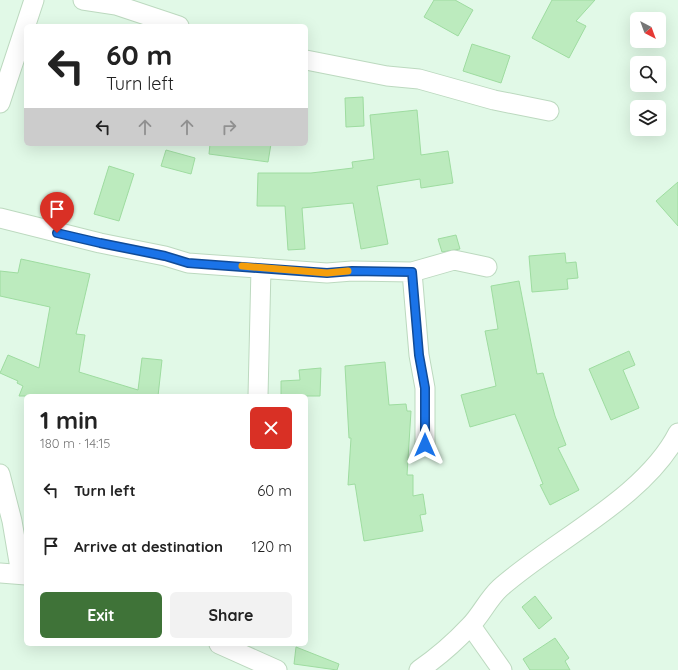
<!DOCTYPE html>
<html lang="en">
<head>
<meta charset="utf-8">
<style>
  :root { --surface:#fff; --page:#f2f2f2; --text:#222; --muted:#767676; --accent:#3f7338 }
  body { margin:0; font-family:Quicksand,sans-serif; background:var(--page); color:var(--text); height:100vh; display:flex; flex-direction:column; font-size:15px; white-space:nowrap }
  * { box-sizing:border-box; margin:0 }
  p { font-size:13px; color:var(--muted) }
  .icon { flex:none; width:22px; height:22px; fill:none; stroke:currentColor; stroke-width:2; stroke-linecap:round; stroke-linejoin:round }
  .map { position:relative; flex:1; overflow:hidden }
  .side { position:absolute; left:24px; top:394px; width:284px; height:252px; display:flex; flex-direction:column; background:var(--surface); border-radius:6px; box-shadow:0 4px 16px #0002 }
  .side>* { flex:none }
  .top-card { position:absolute; left:24px; top:24px; width:284px; height:122px; border-radius:6px; box-shadow:0 4px 16px #0002; background:#fff; color:var(--text); overflow:hidden }
  .needle { width:26px; rotate:139deg }
  .fabs { position:absolute; left:630px; top:12px; display:grid; gap:8px }
  .fabs a { display:grid; place-items:center; width:36px; height:36px; border-radius:6px; background:var(--surface); box-shadow:0 4px 16px #0002; font-size:20px }
  .pin { position:absolute; display:grid; place-items:center; width:34px; height:34px; color:#fff; margin:-41px -17px; border-radius:50% 50% 50% 0; rotate:-45deg; box-shadow:0 0 4px #0007 }
  .pin .icon { rotate:45deg }
  .me { position:absolute; width:44px; margin:-22px; rotate:0deg; stroke-linejoin:round; filter:drop-shadow(0 0 3px #0008) }
  .turn { display:flex; align-items:center; gap:14px; height:84px; padding:0 16px; font-size:18px }
  .turn .icon { width:52px; height:52px; stroke-width:2.5 }
  .turn b { display:block; font-size:28px; line-height:34px }
  .lanes { display:flex; align-items:center; height:38px; padding:0 16px; background:#0003; justify-content:center; gap:20px; direction:ltr }
  .lanes .off { opacity:.35 }
  .round { display:grid; place-items:center; flex:none; width:42px; height:42px; border-radius:6px; background:var(--page) }
  .headline { display:flex; align-items:center; justify-content:space-between; height:68px; padding:0 16px }
  h1 { font-size:24px; font-weight:700; line-height:30px }
  .action { display:flex; gap:8px; margin-top:auto; padding:8px 16px }
  .action a { flex:1; height:46px; border-radius:6px; background:var(--accent); color:#fff; font-size:16px; font-weight:700; line-height:46px; text-align:center }
  .action a+a { background:var(--page); color:var(--text) }
  ul { padding:0; list-style:none }
  li { display:flex; align-items:center; gap:12px; height:56px; padding:0 16px }
  li div { flex:1 }
  li b { display:block; font-size:15px }
  li em { font-style:normal }
  .map>svg:first-child { display:block }
  .building { fill:#bcebbe; stroke:#9edca0 }
  .lines { fill:none; stroke-linecap:round; stroke-linejoin:round }
  .minor-casing { stroke:#bcd9bf; stroke-width:21 }
  .minor { stroke:#fff; stroke-width:19 }
  .route-casing { stroke:#114b97; stroke-width:10 }
  .route { stroke:#1a73e8; stroke-width:7 }
  .slow { stroke:#f59e0b; stroke-width:7 }
</style>
</head>
<body>
<div class="map">
<svg width="678" height="670" viewBox="0 0 678 670">
  <rect width="100%" height="100%" fill="#e1f9e7"/>
  <path class="building" d="M 434,0 L 455,0 L 473,10 L 458,36 L 424,17 Z
    M 552,0 L 595,0 L 576,21 L 586,26 L 569,58 L 532,38 Z
    M 472,44 L 510,56 L 501,83 L 463,71 Z
    M 363,97 L 364,126 L 346,127 L 345,98 Z
    M 417,110 L 421,155 L 448,151 L 453,183 L 421,188 L 420,179 L 377,186 L 388,244 L 361,249 L 353,203 L 302,208 L 305,249 L 288,250 L 285,206 L 257,206 L 258,173 L 311,173 L 353,168 L 352,162 L 374,159 L 370,115 Z
    M 210,144 L 271,144 L 268,162 L 209,154 Z
    M 166,150 L 195,158 L 191,174 L 161,166 Z
    M 109,166 L 134,174 L 119,221 L 94,214 Z
    M 678,182 L 678,226 L 656,201 Z
    M 456,235 L 460,249 L 442,252 L 438,239 Z
    M 565,253 L 566,263 L 576,262 L 578,278 L 567,279 L 568,289 L 532,292 L 529,256 Z
    M 21,259 L 90,274 L 76,334 L 85,335 L 79,372 L 138,390 L 142,358 L 162,360 L 158,396 L 19,396 L 23,386 L 17,383 L 18,381 L 0,373 L 8,355 L 39,368 L 50,307 L 0,296 L 0,271 L 18,273 Z
    M 519,281 L 537,374 L 543,373 L 555,416 L 566,445 L 558,448 L 579,490 L 550,505 L 540,485 L 543,484 L 515,414 L 470,427 L 461,395 L 496,386 L 485,331 L 498,329 L 491,286 Z
    M 629,351 L 635,365 L 623,370 L 639,408 L 611,420 L 589,369 Z
    M 385,362 L 389,405 L 406,404 L 407,411 L 411,411 L 407,475 L 413,475 L 413,496 L 423,494 L 426,514 L 420,515 L 423,531 L 364,541 L 355,484 L 348,485 L 351,438 L 349,438 L 345,366 Z
    M 321,368 L 320,396 L 281,396 L 281,381 L 300,380 L 299,370 Z
    M 535,596 L 552,618 L 539,629 L 522,607 Z
    M 555,638 L 569,658 L 565,661 L 570,670 L 530,670 L 523,659 Z
    M 296,647 L 339,664 L 337,670 L 294,664 Z"/>
  <g class="lines">
    <g class="minor-casing">
      <path id="minor" d="M 83,0 L 116,5 L 179,26
        M 306,60 L 387,76 L 419,79 L 494,100 L 549,111
        M 0,103 L 34,0
        M 0,218 L 100,243 L 165,256 L 188,263 L 327,273 L 352,271 L 412,272 L 454,260 L 487,267
        M 412,272 L 419,355 L 425,388 L 425,445
        M 258,396 L 261,268
        M 0,474 L 12,521 L 21,574
        M 0,573 L 26,575
        M 471,626 L 502,670
        M 219,644 L 277,670
        M 419,670 C 438,657 455,642 470,626 C 481,615 488,599 500,588 C 554,540 645,498 678,433"/>
    </g>
    <use href="#minor" class="minor"/>
  </g>
  <g class="lines">
    <g class="route-casing">
      <path id="route" d="M 57,233 L 100,243 L 165,256 L 188,263 L 327,273 L 352,271 L 412,272 L 419,355 L 425,388 L 425,445"/>
    </g>
    <use href="#route" class="route"/>
    <path class="slow" d="M 242,266 L 327,273 L 348,271"/>
  </g>
</svg>
<div class="fabs">
<a><svg class="needle" viewBox="-14 -14 28 28"><path d="M0-13l5 13h-10z" fill="#e53935"/><path d="M0 13l5-13h-10z" fill="#767676"/></svg></a>
<a><svg class="icon" aria-label="search" viewBox="0 0 24 24"><circle cx="10" cy="10" r="6"/><path d="M15 15l6 6"/></svg></a>
<a><svg class="icon" aria-label="layers" viewBox="0 0 24 24"><path d="M12 4l9 5-9 5-9-5zM3 14l9 5 9-5"/></svg></a>
</div>
<div class="pin" style="left:57px;top:233px;background:#d93025"><svg class="icon" aria-label="arrive" viewBox="0 0 24 24"><path d="M6 21V4h12l-3 4 3 4H6"/></svg></div>
<svg class="me" style="left:425px;top:445px" viewBox="-20 -20 40 40"><path d="M0-17L14 15 0 8-14 15z" fill="#1a73e8" stroke="#fff" stroke-width="4"/></svg>
<div class="top-card">
<div class="turn"><svg class="icon" aria-label="left" viewBox="0 0 24 24"><path d="M17 20v-9H6M10 6l-5 5 5 5"/></svg><div><b>60 m</b>Turn left</div></div>
<div class="lanes"><svg class="icon" aria-label="left" viewBox="0 0 24 24"><path d="M17 20v-9H6M10 6l-5 5 5 5"/></svg><svg class="icon off" aria-label="ahead" viewBox="0 0 24 24"><path d="M12 20V5M6 11l6-6 6 6"/></svg><svg class="icon off" aria-label="ahead" viewBox="0 0 24 24"><path d="M12 20V5M6 11l6-6 6 6"/></svg><svg class="icon off" aria-label="right" viewBox="0 0 24 24"><path d="M7 20v-9h11M14 6l5 5-5 5"/></svg></div>
</div>
<section class="side">
<div class="headline"><div><h1>1 min</h1><p>180 m · 14:15</p></div><a class="round" style="background:#d93025;color:#fff"><svg class="icon" aria-label="close" viewBox="0 0 24 24"><path d="M6 6l12 12M18 6L6 18"/></svg></a></div>
<ul>
<li><svg class="icon" aria-label="left" viewBox="0 0 24 24"><path d="M17 20v-9H6M10 6l-5 5 5 5"/></svg><div><b>Turn left</b></div><em>60 m</em></li>
<li><svg class="icon" aria-label="arrive" viewBox="0 0 24 24"><path d="M6 21V4h12l-3 4 3 4H6"/></svg><div><b>Arrive at destination</b></div><em>120 m</em></li>
</ul>
<div class="action"><a>Exit</a><a>Share</a></div>
</section>
</div>
</body>
</html>
